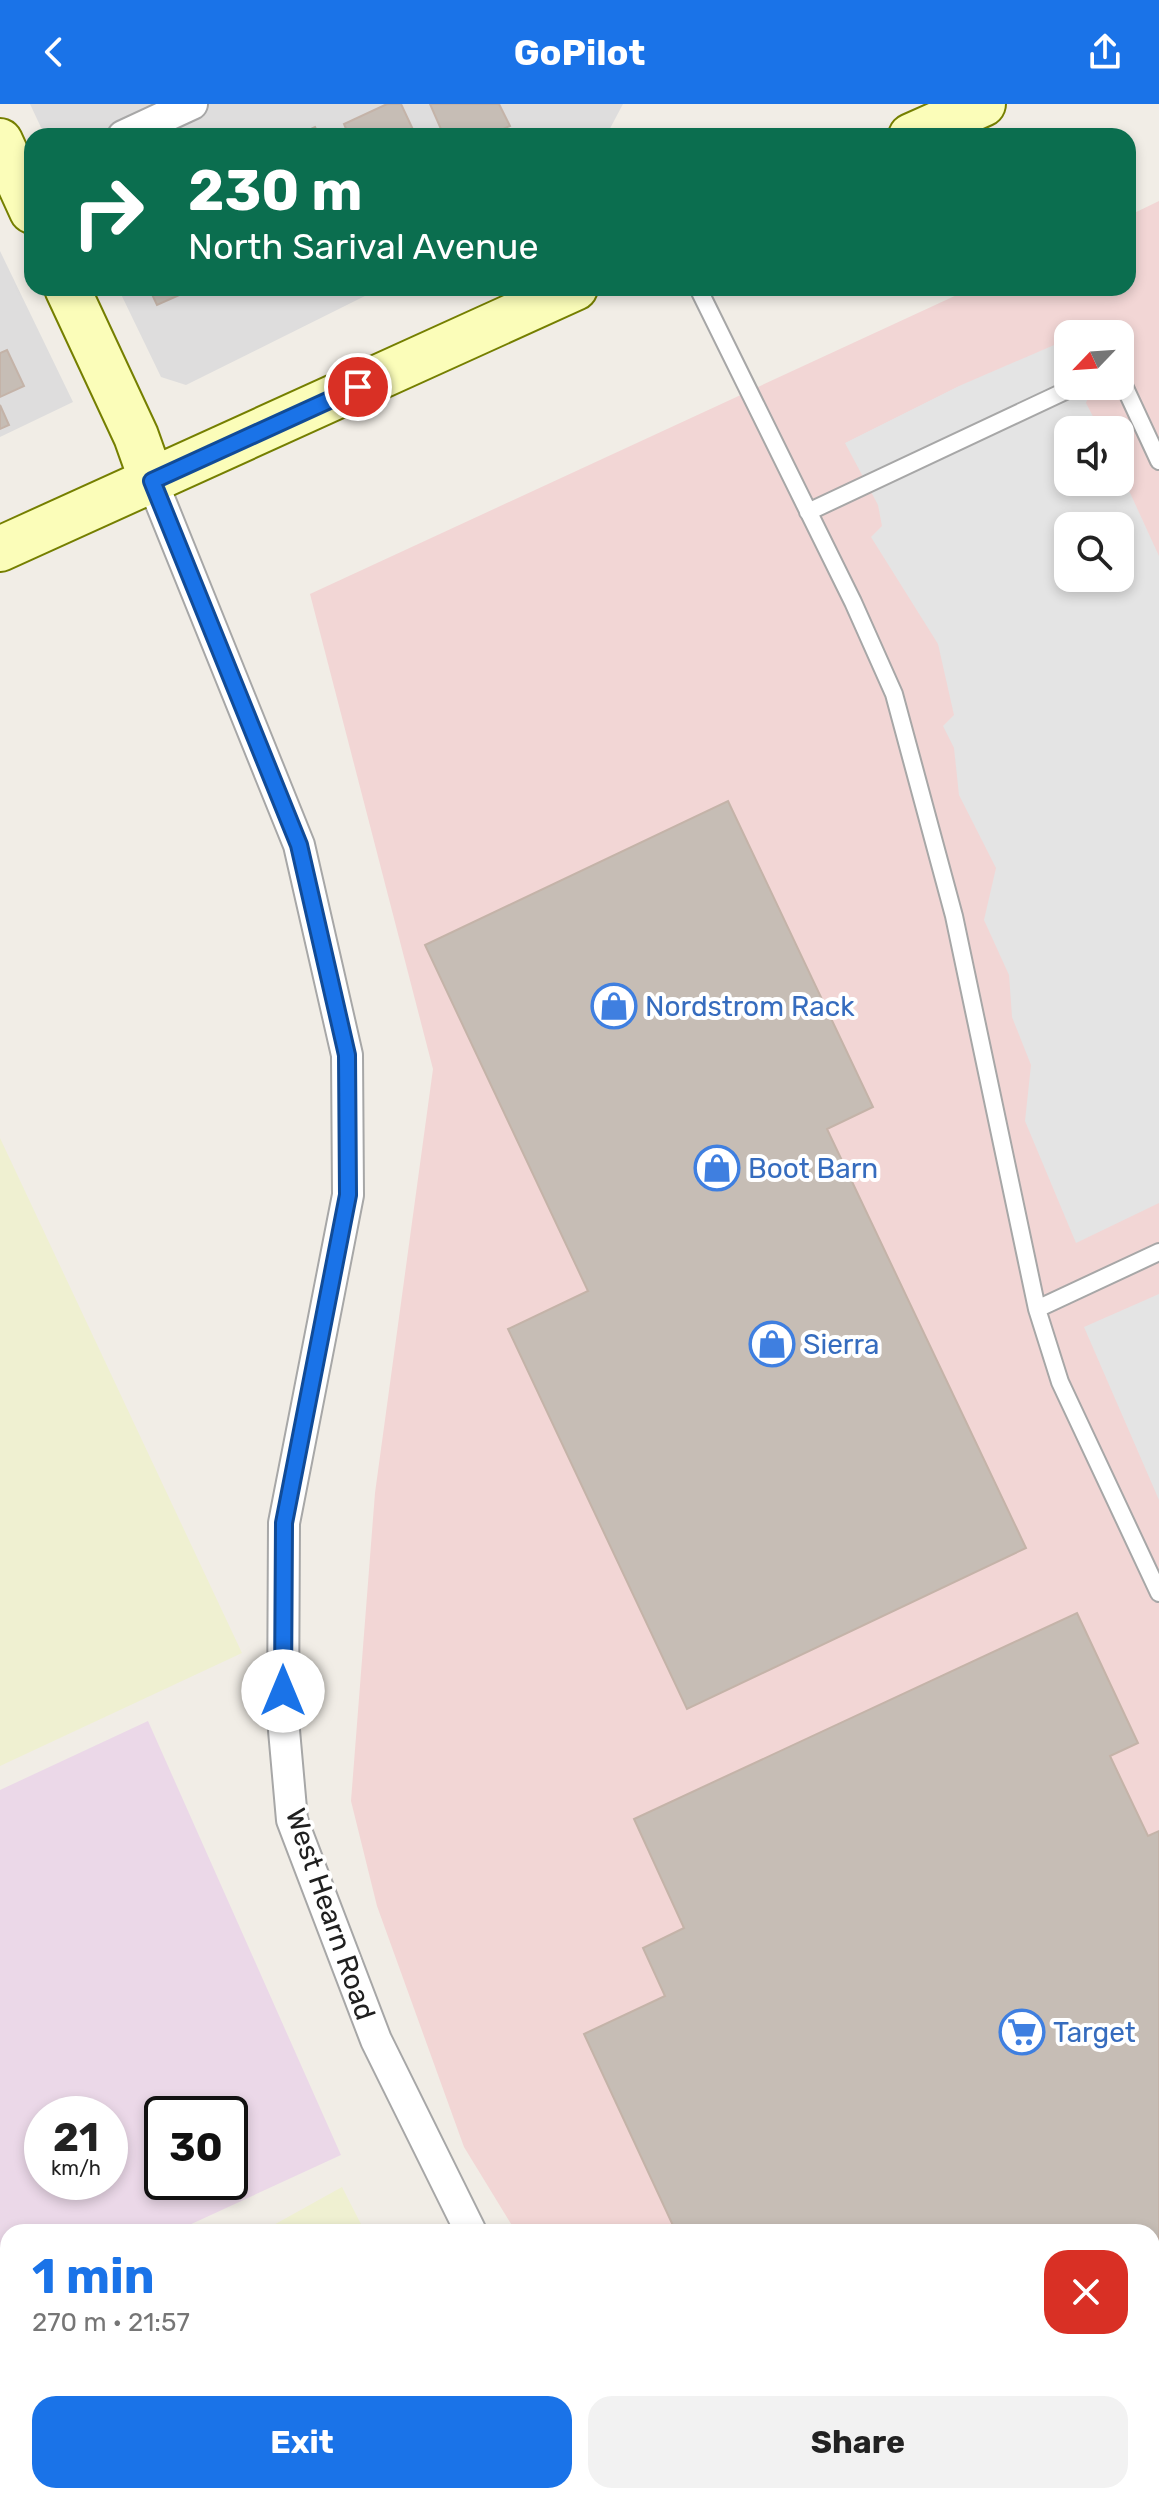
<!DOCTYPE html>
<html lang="en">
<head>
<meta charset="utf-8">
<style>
  :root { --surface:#fff; --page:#f2f2f2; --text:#222; --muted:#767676; --accent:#1a73e8 }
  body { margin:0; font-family:Rubik,sans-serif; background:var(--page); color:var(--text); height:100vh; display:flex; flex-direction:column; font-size:30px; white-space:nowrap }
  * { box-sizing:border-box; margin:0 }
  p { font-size:26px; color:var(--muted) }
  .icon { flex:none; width:44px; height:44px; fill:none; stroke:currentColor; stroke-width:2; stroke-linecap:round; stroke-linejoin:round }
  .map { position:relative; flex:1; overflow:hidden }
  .drawer { position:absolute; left:0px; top:2120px; width:1160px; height:280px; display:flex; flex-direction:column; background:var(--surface); border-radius:24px 24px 0 0; box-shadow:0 4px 12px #0003 }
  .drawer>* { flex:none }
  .top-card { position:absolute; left:24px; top:24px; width:1112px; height:168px; border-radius:24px; box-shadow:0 4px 12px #0003; background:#0b6e4f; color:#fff; overflow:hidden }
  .needle { width:52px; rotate:245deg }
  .buttons { position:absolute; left:1054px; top:216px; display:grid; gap:16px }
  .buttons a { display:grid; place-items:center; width:80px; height:80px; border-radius:16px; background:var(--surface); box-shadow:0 4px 12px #0003; font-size:40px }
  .speed { position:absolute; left:24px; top:1992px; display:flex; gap:16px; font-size:40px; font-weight:700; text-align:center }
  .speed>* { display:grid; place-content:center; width:104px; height:104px; border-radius:50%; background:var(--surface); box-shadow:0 4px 12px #0003; line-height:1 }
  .speed small { font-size:20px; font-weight:400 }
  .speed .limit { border:4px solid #111; border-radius:12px; background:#fff; color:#111 }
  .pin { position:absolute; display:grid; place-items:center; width:68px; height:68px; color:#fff; margin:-34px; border:4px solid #fff; border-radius:50%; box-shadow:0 2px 8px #0007 }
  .me { position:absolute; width:88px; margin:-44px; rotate:0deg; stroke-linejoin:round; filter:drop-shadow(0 0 6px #0008) }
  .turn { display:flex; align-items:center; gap:28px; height:168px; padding:0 32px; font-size:36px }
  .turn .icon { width:104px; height:104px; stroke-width:2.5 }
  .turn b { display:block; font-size:56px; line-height:68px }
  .round { display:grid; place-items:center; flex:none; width:84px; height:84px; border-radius:24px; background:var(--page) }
  .headline { display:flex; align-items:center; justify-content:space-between; height:136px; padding:0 32px }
  h1 { font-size:48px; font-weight:700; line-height:60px; color:var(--accent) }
  .primary-button { display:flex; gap:16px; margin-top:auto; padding:16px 32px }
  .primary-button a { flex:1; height:92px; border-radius:24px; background:var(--accent); color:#fff; font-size:32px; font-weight:700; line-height:92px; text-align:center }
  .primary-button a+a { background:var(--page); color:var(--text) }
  header { display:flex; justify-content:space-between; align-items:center; height:104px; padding:0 32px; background:var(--accent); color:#fff; font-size:36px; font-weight:700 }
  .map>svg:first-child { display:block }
  .residential { fill:#dedddd }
  .commercial { fill:#f2d6d5; fill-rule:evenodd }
  .industrial { fill:#ebd8e8; fill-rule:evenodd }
  .farmland { fill:#eff0d1 }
  .parking { fill:#e4e4e4; fill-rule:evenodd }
  .building { fill:#c6bdb5; stroke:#c4b3a8; stroke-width:2 }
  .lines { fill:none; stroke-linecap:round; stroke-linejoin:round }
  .lane-casing { stroke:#a7a7a7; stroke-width:20 }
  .street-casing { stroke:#a7a7a7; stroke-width:34 }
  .secondary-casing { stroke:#757f00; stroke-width:48 }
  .lane { stroke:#fff; stroke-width:16 }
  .street { stroke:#fff; stroke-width:30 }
  .secondary { stroke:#fbfdb9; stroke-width:44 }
  .route-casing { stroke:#114b97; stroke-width:20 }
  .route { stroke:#1a73e8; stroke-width:14 }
  .labels { text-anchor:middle; stroke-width:8; stroke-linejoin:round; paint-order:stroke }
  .shop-label { font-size:28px; fill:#366cbe; stroke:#fff; text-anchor:start }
  .street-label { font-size:28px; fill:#202020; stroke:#fff }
</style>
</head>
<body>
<header><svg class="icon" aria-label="back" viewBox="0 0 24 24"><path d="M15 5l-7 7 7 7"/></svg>GoPilot<svg class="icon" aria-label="share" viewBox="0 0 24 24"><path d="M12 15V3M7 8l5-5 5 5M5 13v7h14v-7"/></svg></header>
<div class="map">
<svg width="1159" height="2400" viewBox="0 0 1159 2400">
  <rect width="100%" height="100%" fill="#f1ede6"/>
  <path class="residential" d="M 30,0 L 623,0 L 606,32 L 45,32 Z
    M 0,147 L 73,298 L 0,333 Z
    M 118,184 L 381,184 L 186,281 L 161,273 Z"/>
  <path class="commercial" d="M 1159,97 L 1159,2329 L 1152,2335 L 1152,2128 L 516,2128 L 464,2043 L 377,1802 L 351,1697 L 375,1389 L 433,965 L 310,490 L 972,184 L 1128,184 L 1128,112 ZM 1068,230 L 1120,230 L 1120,282 L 1068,282 ZM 1068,326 L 1120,326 L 1120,378 L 1068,378 ZM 1068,422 L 1120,422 L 1120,474 L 1068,474 Z
    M 715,2392 L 1090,2392 L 1084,2400 L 724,2400 Z"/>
  <path class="industrial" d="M 148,1617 L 341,2051 L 174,2128 L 8,2128 L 8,2198 L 0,2181 L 0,1686 ZM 42,2010 L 110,2010 L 110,2078 L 42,2078 ZM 162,2010 L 230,2010 L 230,2078 L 162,2078 Z"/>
  <path class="farmland" d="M 0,1034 L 242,1549 L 0,1662 Z
    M 342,2083 L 365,2128 L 261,2128 Z
    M 0,2229 L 8,2245 L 8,2392 L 501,2392 L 505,2400 L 0,2400 Z"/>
  <path class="parking" d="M 1068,235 L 1068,282 L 1092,282 L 1086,299 L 1100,326 L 1068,326 L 1068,378 L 1120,378 L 1120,367 L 1159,452 L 1159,1099 L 1076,1139 L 1025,1017 L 1031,961 L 1012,913 L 1009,871 L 984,816 L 996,764 L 959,691 L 954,644 L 943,622 L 954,611 L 938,540 L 871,433 L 882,422 L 878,401 L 845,339 L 959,282 ZM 1068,422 L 1120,422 L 1120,474 L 1068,474 Z
    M 1159,1190 L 1159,1396 L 1084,1223 Z"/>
  <path class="building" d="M 387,0 L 401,0 L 416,32 L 349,32 L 344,20 Z
    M 430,0 L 499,0 L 510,22 L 488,32 L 444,32 Z
    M 315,23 L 319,32 L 296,32 Z
    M 149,184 L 195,184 L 157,201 Z
    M 7,246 L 24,282 L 0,293 L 0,249 Z
    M 0,301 L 9,321 L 0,325 Z
    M 728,697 L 873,1003 L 827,1025 L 1026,1444 L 687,1605 L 508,1225 L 588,1187 L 425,841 Z
    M 1077,1509 L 1138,1639 L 1110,1652 L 1148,1732 L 1159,1727 L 1159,2259 L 1152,2262 L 1152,2128 L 676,2128 L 584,1930 L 665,1892 L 643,1844 L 684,1824 L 634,1715 Z
    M 798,2392 L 872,2392 L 854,2400 L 802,2400 Z"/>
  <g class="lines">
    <g class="lane-casing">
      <path id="lane" d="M 698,184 L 853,498 L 894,590 L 954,812 L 1037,1205 L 1159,1148
        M 1120,273 L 1159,357
        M 808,408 L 1076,282
        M 1037,1205 L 1060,1278 L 1159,1489"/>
    </g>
    <g class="street-casing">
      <path id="street" d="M 123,32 L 192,0
        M 152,377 L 299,741 L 347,951 L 348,1091 L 284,1419 L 283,1615 L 292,1716 L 376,1936 L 471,2128
        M 648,2392 L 656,2400"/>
    </g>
    <g class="secondary-casing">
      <path id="secondary" d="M 911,32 L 983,0
        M 0,37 L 32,107
        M 67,184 L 136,332 L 152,377
        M 0,445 L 575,184"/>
    </g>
    <use href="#lane" class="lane"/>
    <use href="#street" class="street"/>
    <use href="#secondary" class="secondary"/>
  </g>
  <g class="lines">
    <g class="route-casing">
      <path id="route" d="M 283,1587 L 284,1419 L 348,1091 L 347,951 L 299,741 L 152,377 L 358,283"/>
    </g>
    <use href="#route" class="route"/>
  </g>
  <defs>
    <g id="shop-ring" transform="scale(2.3)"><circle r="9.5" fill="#fff" stroke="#3f7fe0" stroke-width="1.5"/><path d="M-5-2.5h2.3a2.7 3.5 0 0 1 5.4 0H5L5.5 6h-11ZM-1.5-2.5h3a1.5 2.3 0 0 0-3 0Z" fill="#3f7fe0"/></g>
    <g id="supermarket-ring" transform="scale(2.3)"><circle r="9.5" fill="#fff" stroke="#3f7fe0" stroke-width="1.5"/><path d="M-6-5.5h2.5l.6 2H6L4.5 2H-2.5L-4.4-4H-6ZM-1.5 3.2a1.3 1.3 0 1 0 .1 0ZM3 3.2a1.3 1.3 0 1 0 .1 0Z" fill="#3f7fe0"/></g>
  </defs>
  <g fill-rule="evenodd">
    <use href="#shop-ring" x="614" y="902"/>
    <use href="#shop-ring" x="717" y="1064"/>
    <use href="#shop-ring" x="772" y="1240"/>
    <use href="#supermarket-ring" x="1022" y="1928"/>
  </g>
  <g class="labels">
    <g class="shop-label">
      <text x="645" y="912">Nordstrom Rack</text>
      <text x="748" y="1074">Boot Barn</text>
      <text x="803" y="1250">Sierra</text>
      <text x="1053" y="1938">Target</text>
    </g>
    <g class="street-label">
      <text transform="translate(331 1810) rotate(71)" y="10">West Hearn Road</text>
    </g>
  </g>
</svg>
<div class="buttons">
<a><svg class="needle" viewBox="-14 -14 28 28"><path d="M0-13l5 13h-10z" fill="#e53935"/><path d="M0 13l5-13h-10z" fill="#767676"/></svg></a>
<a><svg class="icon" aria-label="sound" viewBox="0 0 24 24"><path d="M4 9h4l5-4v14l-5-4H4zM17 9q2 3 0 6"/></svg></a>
<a><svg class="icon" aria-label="search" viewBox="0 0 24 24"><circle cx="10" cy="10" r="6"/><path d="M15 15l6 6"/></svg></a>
</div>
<div class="speed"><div>21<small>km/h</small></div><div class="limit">30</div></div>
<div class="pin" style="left:358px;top:283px;background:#d93025"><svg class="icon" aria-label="arrive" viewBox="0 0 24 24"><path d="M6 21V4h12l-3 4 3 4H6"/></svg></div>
<svg class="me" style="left:283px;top:1587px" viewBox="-20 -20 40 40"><circle r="19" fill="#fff"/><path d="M0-13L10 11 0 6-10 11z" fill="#1a73e8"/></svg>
<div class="top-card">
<div class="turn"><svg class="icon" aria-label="right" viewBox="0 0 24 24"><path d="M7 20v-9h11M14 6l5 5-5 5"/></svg><div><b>230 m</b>North Sarival Avenue</div></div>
</div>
<section class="drawer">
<div class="headline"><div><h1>1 min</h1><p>270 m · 21:57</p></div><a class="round" style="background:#d93025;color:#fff"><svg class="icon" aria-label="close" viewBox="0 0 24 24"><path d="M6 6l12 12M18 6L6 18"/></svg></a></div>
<div class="primary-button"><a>Exit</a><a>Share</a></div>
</section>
</div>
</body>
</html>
